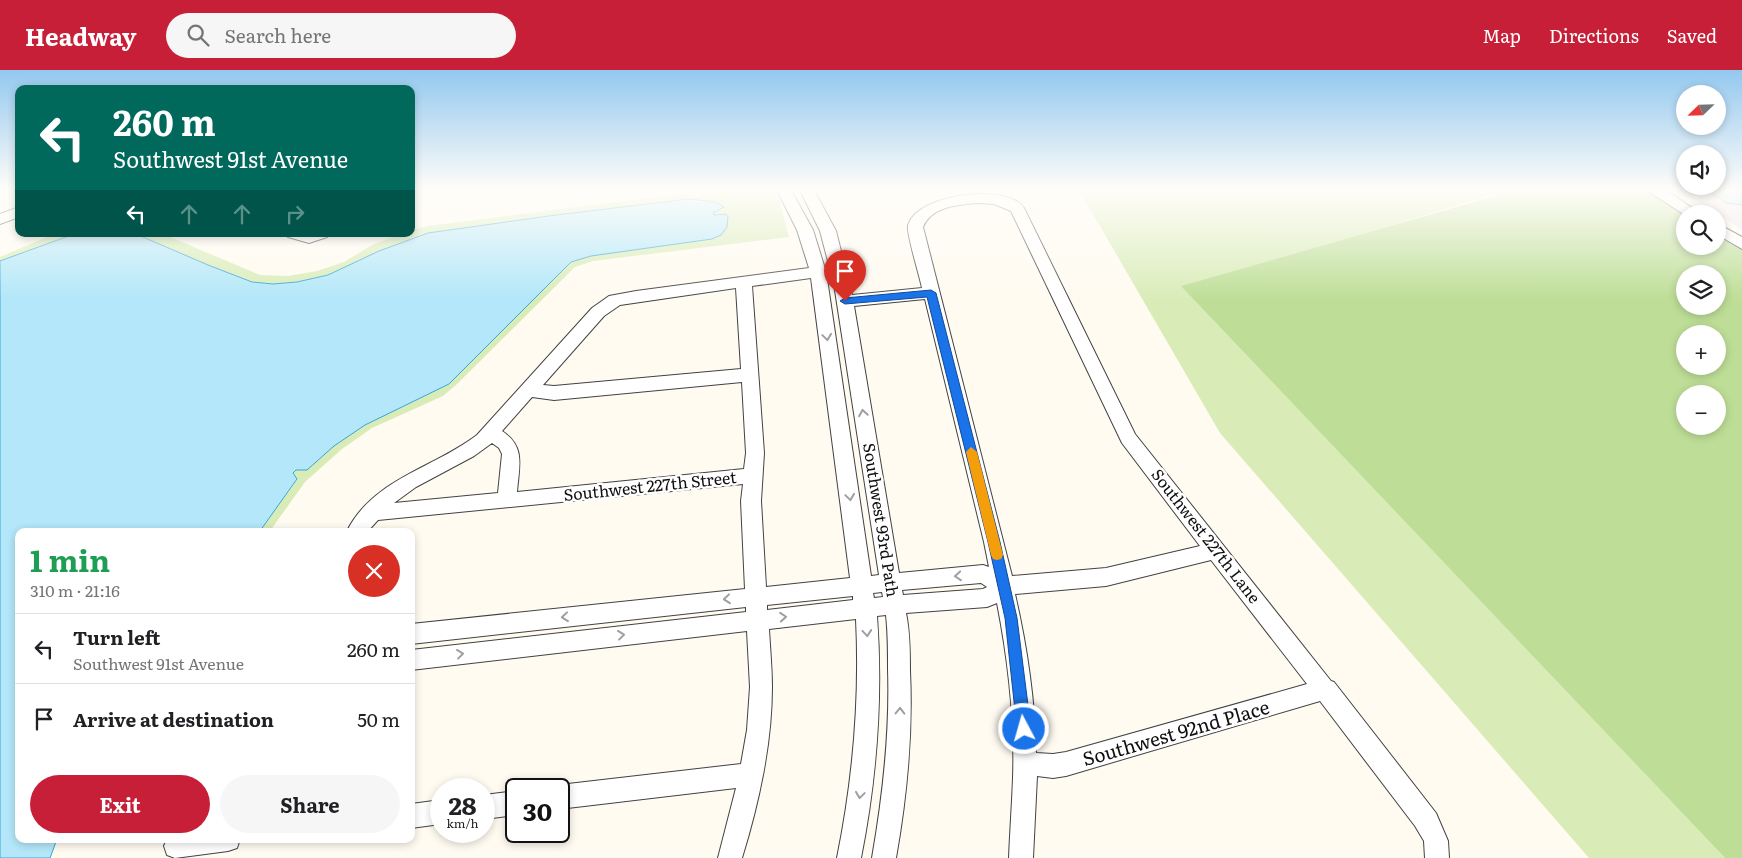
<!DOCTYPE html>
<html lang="en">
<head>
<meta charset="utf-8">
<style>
  :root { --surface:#fff; --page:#f6f6f6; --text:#202124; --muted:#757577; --line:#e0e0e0; --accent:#c81f39 }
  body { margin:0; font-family:Literata,serif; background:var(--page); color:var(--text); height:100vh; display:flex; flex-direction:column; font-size:19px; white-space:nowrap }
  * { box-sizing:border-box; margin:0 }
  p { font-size:16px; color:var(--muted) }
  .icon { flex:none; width:28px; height:28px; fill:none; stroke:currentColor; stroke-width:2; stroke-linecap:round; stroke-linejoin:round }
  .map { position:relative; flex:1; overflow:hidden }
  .sheet { position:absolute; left:15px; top:458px; width:400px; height:315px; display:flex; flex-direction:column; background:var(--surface); border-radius:10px; box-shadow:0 2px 8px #0003 }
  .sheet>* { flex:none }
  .banner { position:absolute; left:15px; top:15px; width:400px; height:152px; border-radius:10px; box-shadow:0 2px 8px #0003; background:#00695c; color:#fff; overflow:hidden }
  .needle { width:32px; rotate:247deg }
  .fabs { position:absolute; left:1676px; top:15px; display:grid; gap:10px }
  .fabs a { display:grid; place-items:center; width:50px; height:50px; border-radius:50%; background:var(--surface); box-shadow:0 2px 8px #0003; font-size:25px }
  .speed { position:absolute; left:430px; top:708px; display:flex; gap:10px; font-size:25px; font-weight:700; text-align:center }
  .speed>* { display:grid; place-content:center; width:65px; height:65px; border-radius:50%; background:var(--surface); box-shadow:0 2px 8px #0003; line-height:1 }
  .speed small { font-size:12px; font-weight:400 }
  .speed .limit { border:2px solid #111; border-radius:8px; background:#fff; color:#111 }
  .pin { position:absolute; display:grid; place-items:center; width:42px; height:42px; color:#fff; margin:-51px -21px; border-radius:50% 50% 50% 0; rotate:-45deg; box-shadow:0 0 5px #0007 }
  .pin .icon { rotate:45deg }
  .me { position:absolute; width:55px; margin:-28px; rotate:354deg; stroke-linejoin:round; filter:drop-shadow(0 0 4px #0008) }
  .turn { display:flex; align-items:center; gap:18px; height:105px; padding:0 15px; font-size:22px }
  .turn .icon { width:65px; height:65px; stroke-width:2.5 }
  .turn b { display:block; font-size:35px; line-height:42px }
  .lanes { display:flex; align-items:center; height:48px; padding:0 15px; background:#0003; justify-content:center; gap:25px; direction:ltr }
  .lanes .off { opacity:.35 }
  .round { display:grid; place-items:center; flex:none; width:52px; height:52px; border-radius:26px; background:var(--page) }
  .overview { display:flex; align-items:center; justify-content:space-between; height:85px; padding:0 15px }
  h1 { font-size:30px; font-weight:700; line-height:38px; color:#1e9e55 }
  .primary-button { display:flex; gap:10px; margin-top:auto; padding:10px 15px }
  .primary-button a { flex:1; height:58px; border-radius:30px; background:var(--accent); color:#fff; font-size:20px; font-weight:700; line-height:58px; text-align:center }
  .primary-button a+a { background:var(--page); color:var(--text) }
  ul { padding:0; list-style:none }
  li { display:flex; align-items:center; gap:15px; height:70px; padding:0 15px; border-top:1px solid var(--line) }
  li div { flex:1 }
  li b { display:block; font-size:19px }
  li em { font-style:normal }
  header { display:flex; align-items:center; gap:30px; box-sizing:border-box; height:70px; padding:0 25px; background:var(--accent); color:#fff }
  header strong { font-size:24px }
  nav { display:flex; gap:28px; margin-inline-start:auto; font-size:18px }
  .search { width:350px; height:45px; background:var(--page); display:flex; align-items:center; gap:12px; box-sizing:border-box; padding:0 18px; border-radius:28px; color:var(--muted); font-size:19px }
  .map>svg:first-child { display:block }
  .industrial { fill:#ece3ee }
  .green { fill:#d9ecb8 }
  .forest { fill:#bede97; fill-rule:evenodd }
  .water { fill:#b3e7f9; stroke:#36a6d5 }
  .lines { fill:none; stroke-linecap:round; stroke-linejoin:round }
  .minor-casing { stroke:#424242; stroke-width:2 }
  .minor { fill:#fff; fill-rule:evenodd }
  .oneway { stroke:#9f9f9f }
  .route { fill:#1a73e8; stroke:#114b97 }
  .slow { fill:#f59e0b }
  .labels { text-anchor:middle; stroke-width:5; stroke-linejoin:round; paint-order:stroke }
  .street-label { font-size:16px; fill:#0f0f0f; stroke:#fff }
  .near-street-label { font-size:19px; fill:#0f0f0f; stroke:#fff }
</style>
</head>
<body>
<header>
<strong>Headway</strong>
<div class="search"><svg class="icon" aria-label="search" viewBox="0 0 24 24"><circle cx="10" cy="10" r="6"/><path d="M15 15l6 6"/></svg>Search here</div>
<nav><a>Map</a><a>Directions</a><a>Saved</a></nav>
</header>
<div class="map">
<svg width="1742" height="788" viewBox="0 0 1742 788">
  <rect width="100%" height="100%" fill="#fffbf1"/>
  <path class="industrial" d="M 1678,120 L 1742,120 L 1742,160 L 1718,144 Z"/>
  <path class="green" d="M 710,120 L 773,120 L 779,130 L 789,167 L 593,191 L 575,197 L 456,315 L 443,326 L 372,358 L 342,379 L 305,412 L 270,461 L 260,461 L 297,410 L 293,403 L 296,400 L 307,400 L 334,376 L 365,355 L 449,314 L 571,192 L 591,186 L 712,169 L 726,144 L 714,145 L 713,143 L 689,129 L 468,157 L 328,205 L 297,212 L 273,214 L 252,212 L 208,195 L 136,164 L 163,164 L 260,205 L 288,206 L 317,201 L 344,192 L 372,175 L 400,164 L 411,164 L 411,160 L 428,156 Z
    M 1079,120 L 1506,120 L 1390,156 L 1182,216 L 1725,788 L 1589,788 L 1220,363 Z
    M 54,164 L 74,164 L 0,191 L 0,187 Z"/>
  <path class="forest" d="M 1516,120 L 1650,120 L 1687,144 L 1685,144 L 1685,176 L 1718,176 L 1718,163 L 1742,179 L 1742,788 L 1725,788 L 1181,216 ZM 1685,204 L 1718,204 L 1718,236 L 1685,236 ZM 1685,264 L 1718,264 L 1718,296 L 1685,296 ZM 1685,324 L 1718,324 L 1718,356 L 1685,356 Z"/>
  <path class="water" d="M 1705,120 L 1742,120 L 1742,135 L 1727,133 Z
    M 689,129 L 716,132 L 724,137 L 713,143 L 714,145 L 726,144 L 728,147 L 727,157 L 721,165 L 712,169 L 591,186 L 571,192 L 449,314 L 365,355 L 334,376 L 307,400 L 296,400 L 293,403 L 297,409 L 260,461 L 19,461 L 19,769 L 57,769 L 50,788 L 0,788 L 0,191 L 74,164 L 136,164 L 208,195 L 252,212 L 273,214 L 297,212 L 328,205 L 379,181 L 428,163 L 556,145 Z"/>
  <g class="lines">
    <g class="minor-casing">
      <path id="minor" d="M 777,120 L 791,120 L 813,160 L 826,202 L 871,506 L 879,505 L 834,214 L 820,161 L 800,120 L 814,120 L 836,161 L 852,225 L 922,218 C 920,207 906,163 908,155 C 918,123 1008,113 1024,138 L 1135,364 L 1331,611 L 1334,612 L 1436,743 L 1448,771 L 1449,788 L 1425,788 L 1424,771 L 1415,756 L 1320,631 L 1066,706 L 1053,708 L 1037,706 L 1033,788 L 1009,788 C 1010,761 1012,735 1013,708 C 1015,650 1008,589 997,533 L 987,537 L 906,543 C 910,562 910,582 910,601 C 913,664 907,726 896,788 L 872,788 C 883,725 890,662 888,599 C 888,581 888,563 886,545 L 877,546 C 883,628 877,707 861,788 L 837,788 C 853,709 860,630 856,549 L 769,559 C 770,578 772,598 772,617 C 772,674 759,733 742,788 L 718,788 L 736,718 L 559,739 L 559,719 L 550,719 L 559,715 L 741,694 L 747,660 L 750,617 L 747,561 L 411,600 L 411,580 L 746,542 L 746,537 L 411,574 L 411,554 L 745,519 L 741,431 L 743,414 L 378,450 L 368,461 L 347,461 C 373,409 434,398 477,365 L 592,238 L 609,226 L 636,221 L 809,198 L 797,160 ZM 978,133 L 994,134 L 1011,141 L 1122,373 L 1200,476 L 1106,498 L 1012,506 L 923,157 C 932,136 957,135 978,133 ZM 811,208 L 850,508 L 766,517 L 761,431 L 764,383 L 752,216 ZM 736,218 L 741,299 L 554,316 L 543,315 L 604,246 L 620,235 ZM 925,229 L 984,472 L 989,497 L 983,495 L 899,503 L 854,236 ZM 742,312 L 746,383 L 744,399 L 517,422 C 519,396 526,377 502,361 L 532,327 L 554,330 ZM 492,373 L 499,378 L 502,384 L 498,423 L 394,433 L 416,417 L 474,386 ZM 1211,490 L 1307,614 L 1066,682 L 1053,684 L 1036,683 C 1035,630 1027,576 1015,524 L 1106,516 ZM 981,513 L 987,517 L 983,519 L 903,525 L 902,520 ZM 882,522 L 883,527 L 874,528 L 873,523 ZM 853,526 L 853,530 L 767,540 L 767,535 Z
        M 1649,120 L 1666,120 L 1701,144 L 1685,145 L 1651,123 Z
        M 19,137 L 19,147 L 0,154 L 0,144 Z
        M 1718,154 L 1742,167 L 1742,179 L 1718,165 Z
        M 285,164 L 330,164 L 327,167 L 309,173 L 288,167 Z
        M 516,721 L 516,745 L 484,749 L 484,725 Z
        M 441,730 L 441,754 L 411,758 L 411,734 Z
        M 167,769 L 240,769 L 237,778 L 228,781 L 175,788 L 167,785 L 164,776 Z"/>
    </g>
    <use href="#minor" class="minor"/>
  </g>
  <defs><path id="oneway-chevron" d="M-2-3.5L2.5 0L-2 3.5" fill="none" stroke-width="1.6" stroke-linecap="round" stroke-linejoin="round" transform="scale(1.25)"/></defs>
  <g class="oneway">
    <use href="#oneway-chevron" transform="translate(827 267) rotate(82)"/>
    <use href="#oneway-chevron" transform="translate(863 343) rotate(-99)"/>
    <use href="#oneway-chevron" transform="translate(850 427) rotate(82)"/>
    <use href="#oneway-chevron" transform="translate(958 506) rotate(175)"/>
    <use href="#oneway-chevron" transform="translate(727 529) rotate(174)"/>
    <use href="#oneway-chevron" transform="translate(565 547) rotate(174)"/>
    <use href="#oneway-chevron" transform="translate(783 547) rotate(-5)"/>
    <use href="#oneway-chevron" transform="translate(867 563) rotate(85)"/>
    <use href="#oneway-chevron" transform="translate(621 565) rotate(-7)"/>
    <use href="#oneway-chevron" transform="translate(460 584) rotate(-7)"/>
    <use href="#oneway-chevron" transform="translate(900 641) rotate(-89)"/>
    <use href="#oneway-chevron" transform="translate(860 725) rotate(98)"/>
  </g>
  <linearGradient id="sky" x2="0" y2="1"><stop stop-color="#93c8ef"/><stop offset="0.52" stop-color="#fffdf9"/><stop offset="1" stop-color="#fffdf9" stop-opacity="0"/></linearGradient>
  <rect width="1742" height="230" fill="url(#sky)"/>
  <path class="route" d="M 931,220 L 936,223 L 1000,472 L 1017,548 L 1031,659 L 1029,664 L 1024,666 L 1019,664 L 1017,659 L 1005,548 L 988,472 L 927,227 L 845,234 L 840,231 L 845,228 Z"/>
  <path class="slow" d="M 971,377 L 977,382 L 1003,485 L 1001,489 L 997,490 L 993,489 L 991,485 L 966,382 Z"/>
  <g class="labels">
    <g class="street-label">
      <text transform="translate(650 416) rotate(-6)" y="6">Southwest 227th Street</text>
      <text transform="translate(881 450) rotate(81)" y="6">Southwest 93rd Path</text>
      <text transform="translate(1206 466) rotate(52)" y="6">Southwest 227th Lane</text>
    </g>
    <g class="near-street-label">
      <text transform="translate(1176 663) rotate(-16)" y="7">Southwest 92nd Place</text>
    </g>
  </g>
</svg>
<div class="fabs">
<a><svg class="needle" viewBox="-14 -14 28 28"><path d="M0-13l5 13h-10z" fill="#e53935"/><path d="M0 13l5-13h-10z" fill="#757577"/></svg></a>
<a><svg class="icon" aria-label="sound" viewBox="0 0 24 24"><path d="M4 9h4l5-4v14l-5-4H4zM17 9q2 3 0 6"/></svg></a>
<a><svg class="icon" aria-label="search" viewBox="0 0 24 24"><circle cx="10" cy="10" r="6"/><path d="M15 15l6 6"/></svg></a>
<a><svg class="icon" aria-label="layers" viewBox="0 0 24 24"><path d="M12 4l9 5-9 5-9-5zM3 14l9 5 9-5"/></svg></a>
<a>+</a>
<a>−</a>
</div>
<div class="speed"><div>28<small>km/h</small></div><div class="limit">30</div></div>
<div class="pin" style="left:845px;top:231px;background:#d93025"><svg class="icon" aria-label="arrive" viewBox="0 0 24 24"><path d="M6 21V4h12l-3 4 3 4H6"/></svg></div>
<svg class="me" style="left:1024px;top:659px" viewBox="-20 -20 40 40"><circle r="17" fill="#1a73e8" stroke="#fff" stroke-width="3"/><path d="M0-11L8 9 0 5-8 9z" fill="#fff"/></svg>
<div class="banner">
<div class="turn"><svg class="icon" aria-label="left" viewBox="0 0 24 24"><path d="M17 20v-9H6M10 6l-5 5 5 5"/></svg><div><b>260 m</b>Southwest 91st Avenue</div></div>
<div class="lanes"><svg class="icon" aria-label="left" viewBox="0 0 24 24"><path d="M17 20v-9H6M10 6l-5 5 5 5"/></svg><svg class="icon off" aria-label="ahead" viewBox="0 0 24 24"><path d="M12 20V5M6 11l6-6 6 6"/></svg><svg class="icon off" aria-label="ahead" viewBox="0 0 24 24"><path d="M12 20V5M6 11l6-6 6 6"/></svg><svg class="icon off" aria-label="right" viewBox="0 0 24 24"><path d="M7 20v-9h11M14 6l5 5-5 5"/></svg></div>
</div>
<section class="sheet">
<div class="overview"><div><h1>1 min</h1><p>310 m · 21:16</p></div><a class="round" style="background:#d93025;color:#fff"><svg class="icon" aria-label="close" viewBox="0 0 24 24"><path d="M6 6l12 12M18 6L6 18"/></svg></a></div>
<ul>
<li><svg class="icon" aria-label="left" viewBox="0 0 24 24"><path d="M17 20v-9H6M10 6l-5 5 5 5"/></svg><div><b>Turn left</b><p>Southwest 91st Avenue</p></div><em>260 m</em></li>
<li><svg class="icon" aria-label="arrive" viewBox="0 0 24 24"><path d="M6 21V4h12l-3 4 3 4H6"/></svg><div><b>Arrive at destination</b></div><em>50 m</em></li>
</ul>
<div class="primary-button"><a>Exit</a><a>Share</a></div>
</section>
</div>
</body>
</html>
